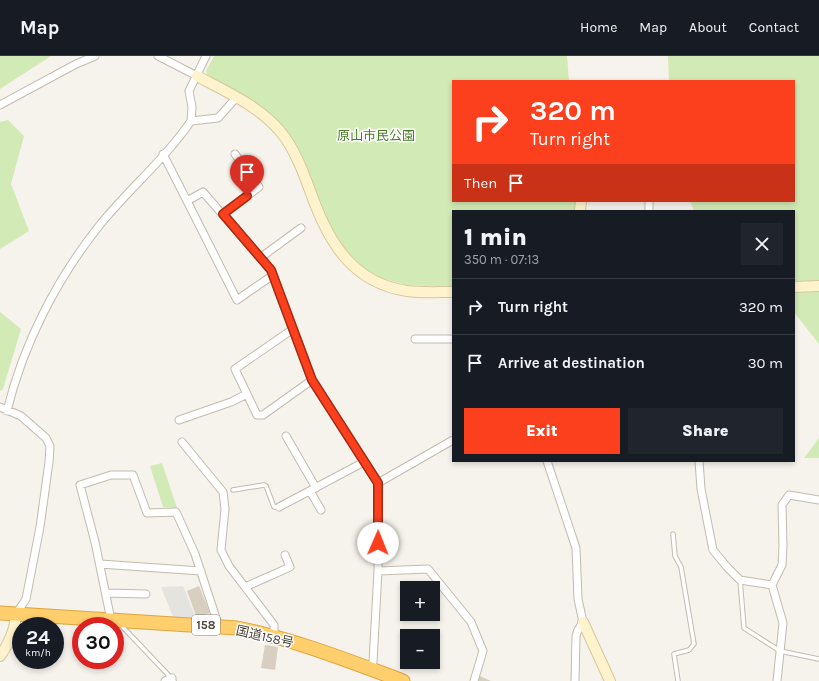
<!DOCTYPE html>
<html lang="en">
<head>
<meta charset="utf-8">
<style>
  :root { --surface:#171b24; --page:#20242c; --text:#f1f3f6; --muted:#9ea1a6; --line:#363941; --accent:#fc3f1d }
  body { margin:0; font-family:Karla,"Noto Sans JP",sans-serif; background:var(--page); color:var(--text); height:100vh; display:flex; flex-direction:column; font-size:15px; white-space:nowrap }
  * { box-sizing:border-box; margin:0 }
  p { font-size:13px; color:var(--muted) }
  .icon { flex:none; width:22px; height:22px; fill:none; stroke:currentColor; stroke-width:2; stroke-linecap:round; stroke-linejoin:round }
  .map { position:relative; flex:1; overflow:hidden }
  .panel { position:absolute; left:452px; top:154px; width:343px; height:252px; display:flex; flex-direction:column; background:var(--surface); border-radius:0px; box-shadow:0 2px 6px #0003 }
  .panel>* { flex:none }
  .top-card { position:absolute; left:452px; top:24px; width:343px; height:122px; border-radius:0px; box-shadow:0 2px 6px #0003; background:#fc3f1d; color:#fff; overflow:hidden }
  .controls { position:absolute; left:400px; top:525px; display:grid; gap:8px }
  .controls a { display:grid; place-items:center; width:40px; height:40px; border-radius:0px; background:var(--surface); box-shadow:0 2px 6px #0003; font-size:20px }
  .speed { position:absolute; left:12px; top:561px; display:flex; gap:8px; font-size:20px; font-weight:700; text-align:center }
  .speed>* { display:grid; place-content:center; width:52px; height:52px; border-radius:50%; background:var(--surface); box-shadow:0 2px 6px #0003; line-height:1 }
  .speed small { font-size:10px; font-weight:400 }
  .speed .limit { border:6px solid #d22; background:#fff; color:#111 }
  .pin { position:absolute; display:grid; place-items:center; width:34px; height:34px; color:#fff; margin:-41px -17px; border-radius:50% 50% 50% 0; rotate:-45deg; box-shadow:0 0 4px #0007 }
  .pin .icon { rotate:45deg }
  .me { position:absolute; width:44px; margin:-22px; rotate:1deg; stroke-linejoin:round; filter:drop-shadow(0 0 3px #0008) }
  .turn { display:flex; align-items:center; gap:14px; height:84px; padding:0 12px; font-size:18px }
  .turn .icon { width:52px; height:52px; stroke-width:2.5 }
  .turn b { display:block; font-size:28px; line-height:34px }
  .then { display:flex; align-items:center; height:38px; padding:0 12px; background:#0003; gap:8px; font-size:15px }
  .round { display:grid; place-items:center; flex:none; width:42px; height:42px; border-radius:0px; background:var(--page) }
  .summary { display:flex; align-items:center; justify-content:space-between; height:68px; padding:0 12px }
  h1 { font-size:24px; font-weight:800; line-height:30px }
  .action { display:flex; gap:8px; margin-top:auto; padding:8px 12px }
  .action a { flex:1; height:46px; border-radius:0px; background:var(--accent); color:#fff; font-size:16px; font-weight:800; line-height:46px; text-align:center }
  .action a+a { background:var(--page); color:var(--text) }
  ul { padding:0; list-style:none }
  li { display:flex; align-items:center; gap:12px; height:56px; padding:0 12px; border-top:1px solid var(--line) }
  li div { flex:1 }
  li b { display:block; font-size:15px }
  li em { font-style:normal }
  header { display:flex; align-items:center; gap:24px; box-sizing:border-box; height:56px; padding:0 20px; background:var(--surface); border-bottom:1px solid var(--line) }
  header strong { font-size:19px }
  nav { display:flex; gap:22px; margin-inline-start:auto; font-size:14px }
  .map>svg:first-child { display:block }
  .green { fill:#d2eab5 }
  .parking { fill:#e5e3e0 }
  .building { fill:#d8cfc1 }
  .lines { fill:none; stroke-linecap:round; stroke-linejoin:round }
  .lane-casing { stroke:#c2bbae; stroke-width:5.5 }
  .street-casing { stroke:#c2bbae; stroke-width:9 }
  .secondary-casing { stroke:#d6c79b; stroke-width:12 }
  .highway-casing { stroke:#e0a43c; stroke-width:15 }
  .lane { stroke:#fff; stroke-width:3.5 }
  .street { stroke:#fff; stroke-width:7 }
  .secondary { stroke:#fff3cd; stroke-width:10 }
  .highway { stroke:#ffcf6e; stroke-width:13 }
  .route-casing { stroke:#a42913; stroke-width:10 }
  .route { stroke:#fc3f1d; stroke-width:7 }
  .labels { text-anchor:middle; stroke-width:3; stroke-linejoin:round; paint-order:stroke }
  .shield { fill:#fff; stroke:#817c74; stroke-width:1 }
  .shield-label { font-size:12px; font-weight:bold; fill:#4b4439 }
  .park-label { font-size:13px; fill:#4a7f2a; stroke:#fff }
  .street-label { font-size:13px; fill:#4b4439; stroke:#fff }
</style>
</head>
<body>
<header>
<strong>Map</strong>
<nav><a>Home</a><a>Map</a><a>About</a><a>Contact</a></nav>
</header>
<div class="map">
<svg width="819" height="625" viewBox="0 0 819 625">
  <rect width="100%" height="100%" fill="#f6f3ec"/>
  <path class="green" d="M 0,0 L 51,0 L 0,33 Z
    M 214,0 L 567,0 L 569,25 L 453,25 L 453,145 L 576,145 L 576,155 L 453,155 L 453,231 L 406,229 L 382,222 L 361,212 L 351,202 L 330,173 L 300,98 L 242,40 L 207,19 L 206,15 Z
    M 668,0 L 819,0 L 819,288 L 794,256 L 794,155 L 694,155 L 690,145 L 794,145 L 794,25 L 669,25 Z
    M 8,64 L 24,80 L 11,128 L 29,175 L 0,193 L 0,66 Z
    M 0,256 L 21,273 L 3,333 L 0,335 Z
    M 819,382 L 819,402 L 804,402 Z
    M 162,407 L 177,452 L 163,451 L 150,410 Z"/>
  <path class="parking" d="M 183,530 L 196,562 L 173,561 L 161,531 Z"/>
  <path class="building" d="M 199,530 L 210,557 L 197,562 L 187,535 Z
    M 265,589 L 278,591 L 275,614 L 261,612 Z
    M 480,620 L 491,625 L 478,625 Z"/>
  <g class="lines">
    <g class="lane-casing">
      <path id="lane" d="M 233,434 L 264,429 L 266,430 L 274,451 L 279,451
        M 673,478 L 675,500 L 681,511 L 694,588 L 689,594 L 674,598 L 678,625
        M 740,524 L 744,572 L 780,595 L 819,603
        M 120,568 L 174,625"/>
    </g>
    <g class="street-casing">
      <path id="street" d="M 158,0 L 197,20
        M 0,49 L 76,8 L 95,0
        M 191,65 L 218,62 L 236,42
        M 163,98 L 187,145 L 203,136 L 271,214 L 312,324 L 378,427 L 378,515 L 373,606 L 371,613
        M 187,145 L 237,244 L 273,219
        M 649,155 L 649,145
        M 223,158 L 259,131 L 235,98
        M 260,202 L 301,172
        M 293,273 L 235,313 L 257,359 L 263,359 L 312,324
        M 415,283 L 453,283
        M 0,351 L 21,360 L 46,382 L 50,390 L 49,406 L 40,471 L 26,543 L 16,558
        M 7,355 C 23,289 56,224 99,170 C 128,134 165,103 191,65 L 192,51 L 189,35 L 206,0
        M 179,364 L 231,346 L 247,338
        M 286,380 L 316,432
        M 182,386 L 223,436 L 225,453 L 221,494 L 229,510 L 274,569 L 274,580
        M 547,405 L 576,492 L 578,543 L 583,566 L 578,574 L 576,580 L 575,625
        M 699,405 L 701,433 L 713,494 L 727,511 L 740,524 L 772,529
        M 378,427 L 453,384
        M 310,435 L 321,454
        M 279,451 L 364,406
        M 100,508 L 201,515
        M 378,515 L 428,513 L 471,566 L 483,595 L 474,625
        M 772,529 L 782,509 L 783,490 L 782,449 L 789,439 L 819,444
        M 772,529 L 783,567 L 777,625
        M 245,531 L 290,511 L 285,499
        M 106,537 L 146,538
        M 111,564 L 95,486 L 80,429 L 111,419 L 133,419 L 147,457 L 176,456 L 195,498 L 219,571
        M 165,625 L 172,622"/>
    </g>
    <g class="secondary-casing">
      <path id="secondary" d="M 197,20 C 225,35 259,50 280,75 C 295,93 304,118 312,140 C 329,187 353,227 407,235 C 422,237 438,236 453,236
        M 580,155 L 581,145
        M 794,231 L 819,230
        M 583,566 L 610,625
        M 0,600 C 9,587 15,575 16,558"/>
    </g>
    <g class="highway-casing">
      <path id="highway" d="M 0,557 L 237,572 C 294,583 349,605 403,625"/>
    </g>
    <use href="#lane" class="lane"/>
    <use href="#street" class="street"/>
    <use href="#secondary" class="secondary"/>
    <use href="#highway" class="highway"/>
  </g>
  <g class="lines">
    <g class="route-casing">
      <path id="route" d="M 247,140 L 223,158 L 271,214 L 312,324 L 378,427 L 378,487"/>
    </g>
    <use href="#route" class="route"/>
  </g>
  <g class="labels">
    <rect class="shield" x="192" y="559" width="28" height="20" rx="3"/>
    <g class="shield-label">
      <text x="206" y="573">158</text>
    </g>
    <g class="park-label">
      <text x="376" y="84">原山市民公園</text>
    </g>
    <g class="street-label">
      <text transform="translate(265 580) rotate(13)" y="5">国道158号</text>
    </g>
  </g>
</svg>
<div class="controls">
<a>+</a>
<a>−</a>
</div>
<div class="speed"><div>24<small>km/h</small></div><div class="limit">30</div></div>
<div class="pin" style="left:247px;top:140px;background:#d93025"><svg class="icon" aria-label="arrive" viewBox="0 0 24 24"><path d="M6 21V4h12l-3 4 3 4H6"/></svg></div>
<svg class="me" style="left:378px;top:487px" viewBox="-20 -20 40 40"><circle r="19" fill="#fff"/><path d="M0-13L10 11 0 6-10 11z" fill="#fc3f1d"/></svg>
<div class="top-card">
<div class="turn"><svg class="icon" aria-label="right" viewBox="0 0 24 24"><path d="M7 20v-9h11M14 6l5 5-5 5"/></svg><div><b>320 m</b>Turn right</div></div>
<div class="then">Then<svg class="icon" aria-label="arrive" viewBox="0 0 24 24"><path d="M6 21V4h12l-3 4 3 4H6"/></svg></div>
</div>
<section class="panel">
<div class="summary"><div><h1>1 min</h1><p>350 m · 07:13</p></div><a class="round"><svg class="icon" aria-label="close" viewBox="0 0 24 24"><path d="M6 6l12 12M18 6L6 18"/></svg></a></div>
<ul>
<li><svg class="icon" aria-label="right" viewBox="0 0 24 24"><path d="M7 20v-9h11M14 6l5 5-5 5"/></svg><div><b>Turn right</b></div><em>320 m</em></li>
<li><svg class="icon" aria-label="arrive" viewBox="0 0 24 24"><path d="M6 21V4h12l-3 4 3 4H6"/></svg><div><b>Arrive at destination</b></div><em>30 m</em></li>
</ul>
<div class="action"><a>Exit</a><a>Share</a></div>
</section>
</div>
</body>
</html>
